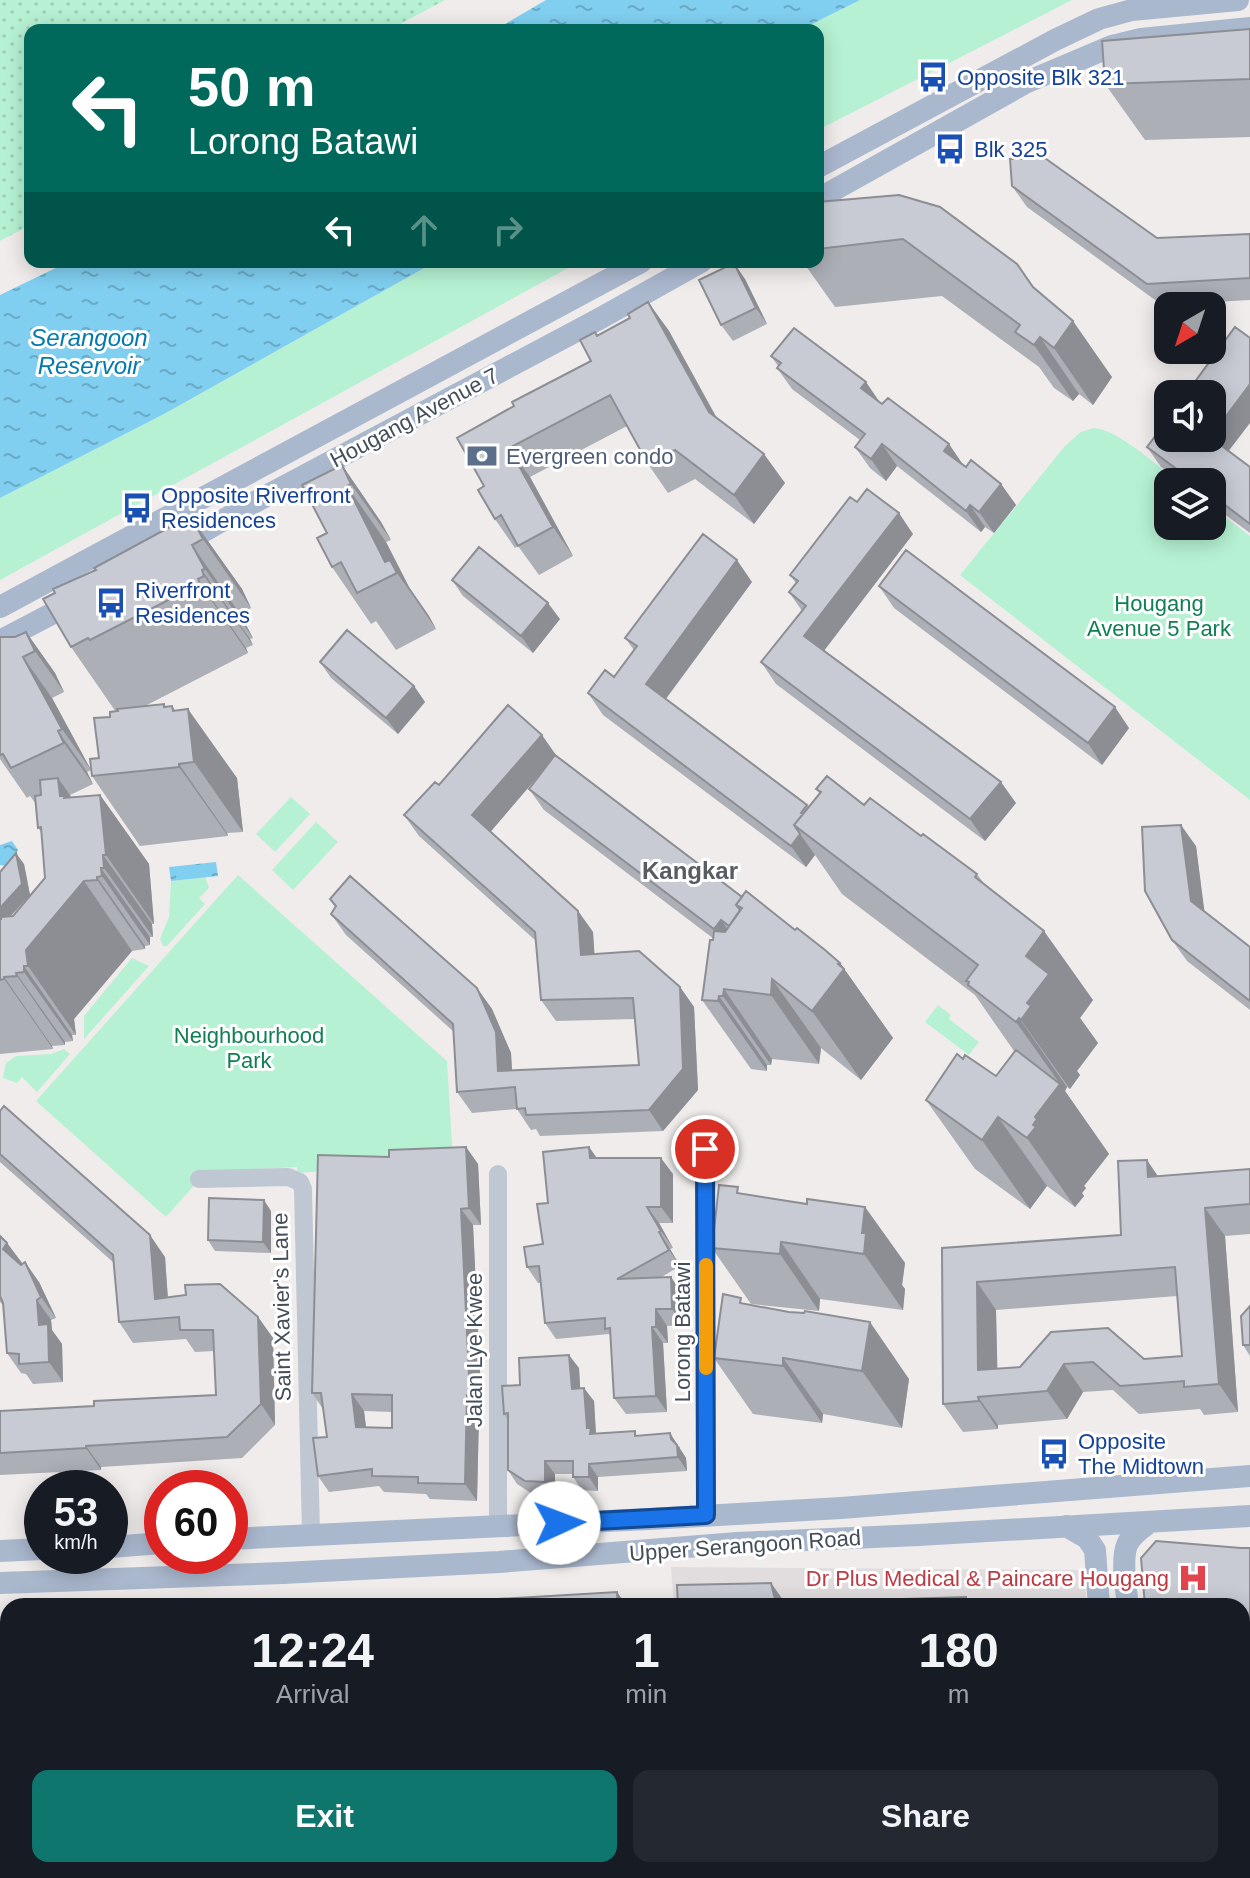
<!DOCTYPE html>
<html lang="en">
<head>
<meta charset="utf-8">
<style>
  :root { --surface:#171b24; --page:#242831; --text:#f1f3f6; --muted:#9ea1a6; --accent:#0f766e }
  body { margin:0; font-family:Arial,sans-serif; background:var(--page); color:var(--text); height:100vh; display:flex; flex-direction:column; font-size:30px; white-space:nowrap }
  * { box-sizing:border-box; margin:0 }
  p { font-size:26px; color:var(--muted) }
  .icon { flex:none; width:44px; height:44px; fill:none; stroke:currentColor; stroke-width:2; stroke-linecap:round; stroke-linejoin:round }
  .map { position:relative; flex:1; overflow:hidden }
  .sheet { position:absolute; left:0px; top:1598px; width:1250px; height:280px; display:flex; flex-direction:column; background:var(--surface); border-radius:24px 24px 0 0; box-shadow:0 4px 20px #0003 }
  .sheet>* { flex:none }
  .guide { position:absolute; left:24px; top:24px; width:800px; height:244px; border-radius:16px; box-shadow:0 4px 20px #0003; background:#00695c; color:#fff; overflow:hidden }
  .needle { width:52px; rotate:219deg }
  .fabs { position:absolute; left:1154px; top:292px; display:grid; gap:16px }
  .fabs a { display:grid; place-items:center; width:72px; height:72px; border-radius:16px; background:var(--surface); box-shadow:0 4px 20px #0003; font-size:40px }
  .speed { position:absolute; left:24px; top:1470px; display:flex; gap:16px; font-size:40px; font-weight:700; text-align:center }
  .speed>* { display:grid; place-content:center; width:104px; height:104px; border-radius:50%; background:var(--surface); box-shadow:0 4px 20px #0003; line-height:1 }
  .speed small { font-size:20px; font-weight:400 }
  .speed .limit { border:12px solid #d22; background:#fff; color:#111 }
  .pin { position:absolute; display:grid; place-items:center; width:68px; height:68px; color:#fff; margin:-34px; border:4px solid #fff; border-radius:50%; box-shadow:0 2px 8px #0007 }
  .me { position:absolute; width:88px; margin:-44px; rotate:88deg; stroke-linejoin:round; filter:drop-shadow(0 0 6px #0008) }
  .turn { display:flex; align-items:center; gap:28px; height:168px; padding:0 32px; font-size:36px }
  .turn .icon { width:104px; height:104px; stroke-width:2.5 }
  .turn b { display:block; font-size:56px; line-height:68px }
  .lanes { display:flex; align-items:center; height:76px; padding:0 32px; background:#0003; justify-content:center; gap:40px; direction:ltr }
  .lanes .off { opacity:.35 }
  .eta { display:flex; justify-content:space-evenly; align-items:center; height:136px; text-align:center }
  .eta b { font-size:48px; font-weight:700; line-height:56px }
  .action { display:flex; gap:16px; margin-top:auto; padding:16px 32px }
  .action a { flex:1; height:92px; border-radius:16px; background:var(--accent); color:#fff; font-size:32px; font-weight:700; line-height:92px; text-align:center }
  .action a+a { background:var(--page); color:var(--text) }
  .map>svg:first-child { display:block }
  .education { fill:#e1ddde }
  .grass { fill:url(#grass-dots) }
  .park { fill:#b6f1d3 }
  .water { fill:url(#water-ripples) }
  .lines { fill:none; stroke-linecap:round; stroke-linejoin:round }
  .minor { stroke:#bfc7d3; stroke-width:18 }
  .major { stroke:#aab8ce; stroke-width:22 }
  .wall { fill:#acafb5; fill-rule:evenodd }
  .shaded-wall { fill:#8c8e94 }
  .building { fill:#c8cbd3; stroke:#8c8e94; stroke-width:2; fill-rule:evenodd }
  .route-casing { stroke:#114b97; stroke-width:20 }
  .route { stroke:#1a73e8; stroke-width:14 }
  .slow { stroke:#f59e0b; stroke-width:14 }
  .labels { text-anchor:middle; stroke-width:6; stroke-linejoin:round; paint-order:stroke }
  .transit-label { font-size:22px; fill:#164399; stroke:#fff; text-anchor:start }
  .street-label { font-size:22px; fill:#444e5b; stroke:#fff }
  .service-label { font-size:22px; fill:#4e5e75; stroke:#fff; text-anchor:start }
  .park-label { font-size:22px; fill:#108053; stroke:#fff }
  .health-label { font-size:22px; fill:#be3a42; stroke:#fff; text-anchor:end }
  .water-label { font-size:24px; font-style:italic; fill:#037aaf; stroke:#fff }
  .neighbourhood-label { font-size:24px; font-weight:bold; fill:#595c62; stroke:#fff }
</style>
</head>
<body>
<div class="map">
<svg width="1250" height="1878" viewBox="0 0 1250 1878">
  <defs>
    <pattern id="grass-dots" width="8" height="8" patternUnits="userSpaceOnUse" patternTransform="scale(2)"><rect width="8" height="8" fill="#b6f1d3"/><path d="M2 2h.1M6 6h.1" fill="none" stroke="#9ed0b7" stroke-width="1.8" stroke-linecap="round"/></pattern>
    <pattern id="water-ripples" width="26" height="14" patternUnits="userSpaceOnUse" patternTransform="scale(2)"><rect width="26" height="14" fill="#80cff1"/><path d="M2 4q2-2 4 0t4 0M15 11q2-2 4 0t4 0" fill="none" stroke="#6aaac6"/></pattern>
  </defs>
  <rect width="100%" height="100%" fill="#f0ecec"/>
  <path class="education" d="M 671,1567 L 1085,1570 L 1086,1606 L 674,1606 Z
    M 13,1870 L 257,1870 L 257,1878 L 13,1878 Z
    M 700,1870 L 1091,1870 L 1091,1878 L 701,1878 Z"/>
  <path class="grass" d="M 0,0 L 445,0 L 389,30 L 30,30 L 30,225 L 0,241 Z"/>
  <path class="park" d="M 860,0 L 1072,0 L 818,130 L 818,30 L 807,30 L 812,24 Z
    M 435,262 L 579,262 L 0,580 L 0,498 L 164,414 Z
    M 1094,428 C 1119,430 1157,466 1179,482 L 1168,482 L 1168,526 L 1212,526 L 1212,507 L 1250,536 L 1250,800 L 960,575 L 1065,446 L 1081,432 Z
    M 291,797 L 310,814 L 275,852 L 256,834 Z
    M 316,822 L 338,842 L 293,890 L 272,870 Z
    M 238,875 L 447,1061 L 453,1162 L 297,1173 L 297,1167 L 206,1172 L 166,1217 L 36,1101 Z
    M 205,877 L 209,888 L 199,898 L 205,904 L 167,946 L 163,946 L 160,939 L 169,917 L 171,881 Z
    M 132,958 L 149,966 L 84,1039 L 84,1016 Z
    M 938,1005 L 951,1015 L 949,1019 L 979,1042 L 969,1055 L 925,1022 Z
    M 64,1049 L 70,1054 L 37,1092 L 22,1077 L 17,1083 L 3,1078 L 6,1063 L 16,1056 L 51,1054 Z
    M 389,1870 L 611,1870 L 612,1878 L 390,1878 Z
    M 874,1870 L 1063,1870 L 1063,1878 L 875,1878 Z"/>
  <path class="water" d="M 546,0 L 860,0 L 812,24 L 807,30 L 495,30 Z
    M 68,262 L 435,262 L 164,414 L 0,498 L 0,295 Z
    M 12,841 L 18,850 L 8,866 L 0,865 L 0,845 Z
    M 216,862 L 218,876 L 171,881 L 169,867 Z"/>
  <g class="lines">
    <path class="minor" d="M 705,1149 L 706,1515
      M 498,1174 L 498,1526
      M 199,1179 L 288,1177 L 300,1182 L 303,1189 L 311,1535"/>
    <path class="major" d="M 818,167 L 1055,40 L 1099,19 L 1132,10 L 1238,0
      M 818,199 L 1027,82 L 1112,46 L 1141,39 L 1250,28
      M 178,546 L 253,503 L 599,319 L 701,262
      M 0,607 L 641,262
      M 0,641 L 78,600
      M 1066,1526 L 1087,1538 L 1095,1550 L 1099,1606
      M 230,1539 L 649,1519 L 841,1508 L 1250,1476
      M 110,1547 L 162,1543
      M 0,1551 L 42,1549
      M 0,1583 L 283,1573 L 499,1562 L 737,1543 L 919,1535 L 1250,1516
      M 1128,1606 C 1126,1590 1121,1560 1127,1545 C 1131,1535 1142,1528 1150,1522
      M 1119,1870 L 1120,1878
      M 1147,1870 L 1147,1878"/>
  </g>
  <path class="wall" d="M 1250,29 L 1250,137 L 1145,140 L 1105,84 Z
    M 1012,186 L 1157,238 L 1250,234 L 1250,300 L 1162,305 L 1027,207 Z
    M 818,202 L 1017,264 L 1035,289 L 1112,377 L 1093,405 L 1079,394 L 1073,401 L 1054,388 L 1039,367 L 942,296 L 835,307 L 803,262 L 818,262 Z
    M 745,279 L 767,324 L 733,341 L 721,325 Z
    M 648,302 L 669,331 L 717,418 L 785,483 L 754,524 L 695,479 L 668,493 L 648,464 L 627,426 L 530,477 L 573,556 L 539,575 L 518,546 L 515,548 L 495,519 L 484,486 L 514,406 L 591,361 L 598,335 L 630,318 Z
    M 771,356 L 880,402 L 964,466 L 1001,484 L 1016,505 L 994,533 L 985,527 L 981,532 L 897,466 L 886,481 L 870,468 L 855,447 L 860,440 L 792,389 L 777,368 L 778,366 Z
    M 1147,447 L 1229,451 L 1250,467 L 1250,533 L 1212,505 L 1212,482 L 1182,482 L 1161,467 Z
    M 342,465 L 381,522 L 391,540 L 386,542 L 409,587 L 429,616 L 436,629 L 396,650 L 376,621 L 371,624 L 332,567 L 327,533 Z
    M 857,502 L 913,534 L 824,651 L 1016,803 L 985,841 L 776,684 L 761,662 L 802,611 L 789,592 L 796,583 L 790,575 Z
    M 193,520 L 242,589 L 251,608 L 240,614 L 253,638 L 250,639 L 253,645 L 246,648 L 248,653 L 145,706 L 166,707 L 175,710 L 237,778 L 243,832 L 227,833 L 228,836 L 140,846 L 92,776 L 99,758 L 110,717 L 116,712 L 71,647 L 179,522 L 182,526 Z
    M 452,580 L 560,619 L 533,653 L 463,596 Z
    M 752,582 L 666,699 L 809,807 L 820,794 L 816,789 L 864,805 L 921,836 L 977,874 L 985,885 L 1093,1000 L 1080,1018 L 1098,1043 L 1077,1071 L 1080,1075 L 1070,1089 L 1067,1087 L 1065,1091 L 1109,1154 L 1084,1186 L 1086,1188 L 1082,1193 L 1084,1196 L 1075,1207 L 1047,1186 L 1030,1209 L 975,1169 L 926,1100 L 963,1059 L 996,1076 L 1014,1051 L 975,995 L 842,894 L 815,855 L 806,867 L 603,715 L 588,693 L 614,677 L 634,650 L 625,638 Z
    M 879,586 L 1129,728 L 1102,765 L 894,608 Z
    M 26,632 L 55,673 L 64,692 L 52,698 L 91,770 L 87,772 L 93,784 L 70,795 L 71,797 L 100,795 L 149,864 L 154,924 L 152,924 L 153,937 L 150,937 L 150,945 L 145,946 L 145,949 L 132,951 L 74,1019 L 76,1035 L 72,1035 L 73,1041 L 65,1042 L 65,1045 L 52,1046 L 53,1049 L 0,1054 L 0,872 L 24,864 L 30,895 L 11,916 L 13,916 L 45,878 L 42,833 L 38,828 L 36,804 L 30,796 L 27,798 L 0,759 L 0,637 L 15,637 Z
    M 320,662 L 414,686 L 425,702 L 398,734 L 331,678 Z
    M 556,755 L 742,897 L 795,930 L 840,963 L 893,1038 L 861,1080 L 821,1048 L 819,1064 L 772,1059 L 771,1065 L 767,1065 L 767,1071 L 751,1069 L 702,1000 L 714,939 L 544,810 L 529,789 L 542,772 L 490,832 L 578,911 L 593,932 L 594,955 L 680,987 L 694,1007 L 698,1090 L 663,1131 L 540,1136 L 536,1129 L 531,1130 L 517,1109 L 472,1113 L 457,1092 L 454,1032 L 346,935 L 331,914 L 335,907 L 330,899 L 477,988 L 492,1009 L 511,1053 L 512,1071 L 639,1065 L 635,1019 L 556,1021 L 541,1000 L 536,941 L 419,836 L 404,815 L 439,785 Z
    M 1196,846 L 1204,912 L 1250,947 L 1250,1010 L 1187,961 L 1172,940 Z
    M 0,1111 L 165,1257 L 168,1297 L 258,1317 L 273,1338 L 275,1425 L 242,1458 L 101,1467 L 101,1470 L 0,1475 L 0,1411 L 94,1406 L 216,1395 L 214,1351 L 195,1352 L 186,1339 L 133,1343 L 119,1322 L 114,1263 L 0,1162 Z
    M 466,1147 L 478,1164 L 481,1225 L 473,1225 L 482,1412 L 479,1412 L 477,1501 L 430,1499 L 426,1494 L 384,1492 L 379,1486 L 329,1492 L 318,1476 L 327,1437 L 323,1409 L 312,1393 L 389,1157 ZM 364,1411 L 392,1412 L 392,1428 L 366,1427 Z
    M 589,1147 L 597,1158 L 673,1174 L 673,1223 L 659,1223 L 673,1248 L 670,1249 L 680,1266 L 660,1278 L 671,1277 L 682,1294 L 684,1325 L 667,1326 L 668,1343 L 663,1343 L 667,1412 L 626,1414 L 614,1398 L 611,1336 L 609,1334 L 556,1339 L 545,1323 L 541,1283 L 538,1283 L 527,1267 L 543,1244 L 548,1203 Z
    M 1250,1169 L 1250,1234 L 1225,1236 L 1238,1412 L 1204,1415 L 1200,1409 L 1139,1414 L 1113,1390 L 1083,1392 L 1067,1419 L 998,1425 L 998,1429 L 963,1432 L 943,1404 L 942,1248 L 1121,1235 L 1158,1176 ZM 1177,1296 L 1182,1356 L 997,1369 L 996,1310 Z
    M 742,1194 L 807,1204 L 865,1207 L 905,1263 L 902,1285 L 905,1289 L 903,1310 L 820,1299 L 819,1311 L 751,1304 L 712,1248 Z
    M 271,1211 L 271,1253 L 215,1251 L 208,1240 Z
    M 0,1236 L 7,1243 L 22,1263 L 20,1265 L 39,1282 L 56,1318 L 51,1320 L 52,1330 L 62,1344 L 63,1382 L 33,1384 L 26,1374 L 21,1373 L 7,1353 L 3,1305 L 0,1302 Z
    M 745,1304 L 909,1379 L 902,1428 L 823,1414 L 822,1423 L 753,1414 L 714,1358 Z
    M 1250,1306 L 1250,1356 L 1243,1345 Z
    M 579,1368 L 580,1388 L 594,1401 L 596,1433 L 638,1435 L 680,1447 L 680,1449 L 686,1458 L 687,1471 L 598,1477 L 598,1491 L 582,1490 L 573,1477 L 573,1474 L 555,1474 L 555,1495 L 534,1495 L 517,1484 L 508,1470 L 508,1420 L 504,1414 L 520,1385 Z
    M 1241,1548 L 1250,1548 L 1250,1745 L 1242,1746 Z
    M 8,1870 L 169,1870 L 170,1878 L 123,1878 L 123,1871 L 62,1876 L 63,1878 L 0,1878 Z"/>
  <path class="shaded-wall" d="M 734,263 L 745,279 L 767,324 L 756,308 Z
    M 648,302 L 669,331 L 729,441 L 709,412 Z
    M 1073,321 L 1112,377 L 1093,405 L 1054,348 Z
    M 1040,337 L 1079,394 L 1073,401 L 1034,345 Z
    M 866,382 L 881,404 L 861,388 Z
    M 1250,384 L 1250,423 L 1224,457 L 1212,438 L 1212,435 Z
    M 882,444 L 897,466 L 886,481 L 871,459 Z
    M 949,444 L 964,466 L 944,451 Z
    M 509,448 L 530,477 L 573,556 L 553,527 Z
    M 764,454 L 785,483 L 754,524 L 734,495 Z
    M 342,465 L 381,522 L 391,540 L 351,484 Z
    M 1001,484 L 1016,505 L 994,533 L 979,512 Z
    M 347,486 L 386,542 L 409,587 L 429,616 L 436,629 L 397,573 L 385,562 Z
    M 970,505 L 985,527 L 981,532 L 966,511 Z
    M 899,513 L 913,534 L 819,657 L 804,636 Z
    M 193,520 L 242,589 L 251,608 L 203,539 Z
    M 192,545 L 240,614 L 253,638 L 205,569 Z
    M 737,560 L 752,582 L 661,705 L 646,684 Z
    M 202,570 L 250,639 L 253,645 L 204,576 Z
    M 198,579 L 246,648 L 248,653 L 200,584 Z
    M 548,603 L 560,619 L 533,653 L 521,636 Z
    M 26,632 L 55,673 L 64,692 L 35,651 Z
    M 23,657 L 52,698 L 91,770 L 62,729 Z
    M 414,686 L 425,702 L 398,734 L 386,718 Z
    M 164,704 L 192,744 L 173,711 L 172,706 L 191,733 L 188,709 L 237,778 L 243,832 L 194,762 L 164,707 Z
    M 1115,707 L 1129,728 L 1102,765 L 1088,743 Z
    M 58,731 L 87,772 L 93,784 L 64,743 Z
    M 542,735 L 556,755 L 487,836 L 472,815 Z
    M 179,764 L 227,833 L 228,836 L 179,767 Z
    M 58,778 L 105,845 L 100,795 L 149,864 L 154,924 L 106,855 L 103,855 L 152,924 L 153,937 L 104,868 L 60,796 Z
    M 1001,782 L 1016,803 L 985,841 L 970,819 Z
    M 1181,825 L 1196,846 L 1206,923 L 1191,901 Z
    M 800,834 L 815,855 L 806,867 L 791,846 Z
    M 16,853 L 24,864 L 30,895 L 0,927 L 0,908 Z
    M 101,868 L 150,937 L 150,945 L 102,876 Z
    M 97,877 L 145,946 L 145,949 L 97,880 Z
    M 84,881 L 132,951 L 74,1019 L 76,1035 L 28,966 L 26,950 Z
    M 578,911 L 593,932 L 596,976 L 581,955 Z
    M 721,920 L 736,941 L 729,950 L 714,929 Z
    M 1044,931 L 1093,1000 L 1080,1018 L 1098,1043 L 1077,1071 L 1080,1075 L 1070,1089 L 1021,1020 L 1027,1003 L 1026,956 Z
    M 840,963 L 893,1038 L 861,1080 L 812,1011 Z
    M 24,966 L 72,1035 L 73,1041 L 24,972 Z
    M 0,971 L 52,1046 L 53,1049 L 0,973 Z
    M 16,973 L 65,1042 L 65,1045 L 17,976 Z
    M 772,979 L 821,1048 L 819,1064 L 771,995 Z
    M 680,987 L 694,1007 L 698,1090 L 663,1131 L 649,1110 Z
    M 477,988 L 492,1009 L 511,1053 L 513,1087 L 498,1071 Z
    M 724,989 L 772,1059 L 771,1065 L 723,996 Z
    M 719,996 L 767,1065 L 767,1071 L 718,1001 Z
    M 1019,1018 L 1067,1087 L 1065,1091 L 1109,1154 L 1084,1186 L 1086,1188 L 1082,1193 L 1084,1196 L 1075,1207 L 1027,1138 L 1035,1117 L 1060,1084 L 1016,1022 Z
    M 998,1117 L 1047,1186 L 1030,1209 L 982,1140 Z
    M 466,1147 L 478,1164 L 481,1225 L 469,1208 Z
    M 589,1147 L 600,1163 L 590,1158 Z
    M 661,1158 L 673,1174 L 673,1223 L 661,1207 Z
    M 1147,1160 L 1166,1188 L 1148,1177 Z
    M 264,1200 L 271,1211 L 271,1253 L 263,1242 Z
    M 647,1207 L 659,1223 L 673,1248 L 661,1231 Z
    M 865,1207 L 905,1263 L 902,1285 L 905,1289 L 903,1310 L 864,1254 L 862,1233 Z
    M 1205,1208 L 1225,1236 L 1238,1412 L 1219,1384 Z
    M 461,1209 L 473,1225 L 482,1412 L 470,1395 Z
    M 659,1232 L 670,1249 L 680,1266 L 669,1250 Z
    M 150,1235 L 165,1257 L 169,1318 L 155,1299 Z
    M 781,1242 L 820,1299 L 819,1311 L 780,1254 Z
    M 7,1243 L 22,1263 L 17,1269 L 3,1249 Z
    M 25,1262 L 39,1282 L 56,1318 L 41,1297 Z
    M 671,1277 L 682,1294 L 684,1325 L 672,1309 Z
    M 977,1282 L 996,1310 L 998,1395 L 978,1370 Z
    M 37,1300 L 51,1320 L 52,1330 L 62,1344 L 63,1382 L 49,1362 L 39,1325 Z
    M 656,1309 L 667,1326 L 668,1343 L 656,1327 Z
    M 258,1317 L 273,1338 L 275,1425 L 261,1404 Z
    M 870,1322 L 909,1379 L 902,1428 L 862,1371 Z
    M 652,1327 L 663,1343 L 667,1412 L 656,1396 Z
    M 569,1355 L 579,1368 L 581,1402 L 572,1389 Z
    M 783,1358 L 823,1414 L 822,1423 L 783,1366 Z
    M 1064,1364 L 1083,1392 L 1067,1419 L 1047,1391 Z
    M 584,1388 L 594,1401 L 596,1436 L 600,1447 L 587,1428 Z
    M 352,1394 L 364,1411 L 368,1443 L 356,1427 Z
    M 467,1395 L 479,1412 L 477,1501 L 465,1484 Z
    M 978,1397 L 998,1425 L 998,1429 L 979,1401 Z
    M 670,1433 L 686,1458 L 687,1471 L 678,1457 L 671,1439 Z
    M 86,1446 L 101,1467 L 101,1470 L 86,1448 Z
    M 545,1461 L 555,1474 L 555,1495 L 545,1482 Z
    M 589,1464 L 598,1477 L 598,1491 L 589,1477 Z
    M 771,1583 L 786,1604 L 786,1606 L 778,1606 L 776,1603 Z
    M 617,1592 L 627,1606 L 618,1606 Z
    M 966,1597 L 972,1606 L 966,1606 Z
    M 50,1870 L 58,1870 L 63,1878 L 51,1878 Z
    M 139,1870 L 141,1870 L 147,1878 L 140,1878 Z
    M 161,1870 L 169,1870 L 170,1878 L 167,1878 Z
    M 374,1870 L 387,1870 L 387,1878 L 374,1878 Z
    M 636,1870 L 650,1870 L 651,1878 L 637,1878 Z
    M 739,1870 L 752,1870 L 753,1878 L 740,1878 Z
    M 814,1870 L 827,1870 L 828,1878 L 815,1878 Z"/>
  <path class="building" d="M 1250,29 L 1250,79 L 1105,84 L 1102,41 Z
    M 1035,151 L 1157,238 L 1250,234 L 1250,278 L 1147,284 L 1012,186 L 1010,159 L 1029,159 Z
    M 899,195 L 940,207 L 1017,264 L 1033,287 L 1073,321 L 1054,348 L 1040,337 L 1034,345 L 1015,332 L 1020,325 L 903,239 L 818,249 L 818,202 Z
    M 734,263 L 756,308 L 721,325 L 699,280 Z
    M 648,302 L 709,412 L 764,454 L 734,495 L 675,450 L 648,464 L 610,395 L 509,448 L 553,527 L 518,546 L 501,515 L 495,519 L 478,490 L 484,486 L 457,438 L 514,406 L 512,402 L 591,361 L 580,340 L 595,332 L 597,336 L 630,318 L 628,314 Z
    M 1235,327 L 1250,338 L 1250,384 L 1212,435 L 1212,394 L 1186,394 Z
    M 794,328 L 866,382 L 861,388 L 882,404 L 888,398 L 949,444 L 944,451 L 966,467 L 971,460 L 1001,484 L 979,512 L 970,505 L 966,511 L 882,444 L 871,459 L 855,447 L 865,434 L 777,368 L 781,363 L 771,356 Z
    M 1168,419 L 1168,438 L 1211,438 L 1250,467 L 1250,524 L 1212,495 L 1212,482 L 1194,482 L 1147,447 Z
    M 342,465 L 351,484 L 347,486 L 385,562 L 390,560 L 397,573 L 357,593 L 341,562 L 332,567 L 317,538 L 327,533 L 302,485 Z
    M 867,489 L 899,513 L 804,636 L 1001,782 L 970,819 L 761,662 L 806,606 L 789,592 L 798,581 L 790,575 L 850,497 L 857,502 Z
    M 193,520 L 203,539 L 192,545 L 205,569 L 202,570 L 204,576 L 198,579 L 200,584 L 90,640 L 88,638 L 71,647 L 43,599 L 55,593 L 53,589 L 96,570 L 94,568 L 179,522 L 181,527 Z
    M 703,534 L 737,560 L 646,684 L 807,805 L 801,813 L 803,814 L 794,825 L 800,834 L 791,846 L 588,693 L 605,670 L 614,677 L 637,646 L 625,638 Z
    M 479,547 L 548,603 L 521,636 L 452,580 Z
    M 906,550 L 1115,707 L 1088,743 L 879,586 Z
    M 347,630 L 414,686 L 386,718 L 320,662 Z
    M 26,632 L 35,651 L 23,657 L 62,729 L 58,731 L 64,743 L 11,768 L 3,754 L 0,755 L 0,637 L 15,637 Z
    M 164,704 L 164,707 L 172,706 L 173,711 L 188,709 L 194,762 L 179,764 L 179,767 L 92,776 L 90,759 L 99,758 L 94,718 L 110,717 L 110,712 L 118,711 L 117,709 Z
    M 508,705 L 542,735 L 472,815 L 578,911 L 581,955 L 639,951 L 680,987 L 683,1069 L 649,1110 L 526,1115 L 525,1108 L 517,1109 L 515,1087 L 457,1092 L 453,1024 L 331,914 L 336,906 L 330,899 L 350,876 L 477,988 L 496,1032 L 498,1071 L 639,1065 L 633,998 L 541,1000 L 535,932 L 404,815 L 435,782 L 439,785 Z
    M 555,755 L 742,897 L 736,905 L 740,910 L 729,926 L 721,920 L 714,929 L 529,789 Z
    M 827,776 L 864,805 L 870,798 L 921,836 L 923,834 L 977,874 L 975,877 L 1044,931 L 1026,956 L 1049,974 L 1027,1003 L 1031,1006 L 1021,1020 L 1019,1018 L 1016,1022 L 968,985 L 969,982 L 966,981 L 978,965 L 794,825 L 821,792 L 816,789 Z
    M 58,778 L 60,796 L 64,796 L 64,798 L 100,795 L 106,855 L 103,855 L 104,868 L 101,868 L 102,876 L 97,877 L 97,880 L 84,881 L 26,950 L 28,966 L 24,966 L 24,972 L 16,973 L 17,976 L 4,977 L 4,979 L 0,980 L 0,919 L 1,919 L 1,917 L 13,916 L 45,878 L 41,827 L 38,828 L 35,796 L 41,795 L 40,780 Z
    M 1181,825 L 1191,901 L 1250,947 L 1250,1001 L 1172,940 L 1145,891 L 1142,827 Z
    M 16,853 L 22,884 L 0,908 L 0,872 Z
    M 746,891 L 795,930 L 797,928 L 825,950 L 840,963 L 838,964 L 844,969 L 812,1011 L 772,979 L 771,995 L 724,989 L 723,996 L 719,996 L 718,1001 L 702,1000 L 710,940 L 713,940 L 714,931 L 725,932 L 742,908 L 736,905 Z
    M 1016,1050 L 1060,1084 L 1035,1117 L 1037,1119 L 1033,1125 L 1036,1127 L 1027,1138 L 998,1117 L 982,1140 L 926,1100 L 957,1054 L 963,1059 L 965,1055 L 996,1076 Z
    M 4,1106 L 150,1235 L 155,1299 L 186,1295 L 185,1285 L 220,1284 L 258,1317 L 261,1404 L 227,1437 L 86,1446 L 86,1448 L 0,1453 L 0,1411 L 94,1406 L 94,1401 L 216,1395 L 213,1330 L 180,1330 L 179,1317 L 119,1322 L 113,1255 L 0,1154 L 0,1111 Z
    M 466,1147 L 469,1208 L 461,1209 L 470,1395 L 467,1395 L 465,1484 L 418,1483 L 418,1477 L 372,1476 L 372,1469 L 318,1476 L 313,1438 L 327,1437 L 321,1393 L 312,1393 L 318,1155 L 389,1157 L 389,1150 ZM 352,1394 L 392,1395 L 392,1428 L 356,1427 Z
    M 589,1147 L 590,1158 L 661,1158 L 661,1207 L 647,1207 L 661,1231 L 659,1232 L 669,1250 L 617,1279 L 671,1277 L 672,1309 L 656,1309 L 656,1327 L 652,1327 L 656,1396 L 614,1398 L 610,1328 L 605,1329 L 605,1318 L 545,1323 L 539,1266 L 527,1267 L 524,1247 L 543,1244 L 537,1204 L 548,1203 L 543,1152 Z
    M 1147,1160 L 1148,1177 L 1250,1169 L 1250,1204 L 1205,1208 L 1219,1384 L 1184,1387 L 1184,1381 L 1120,1386 L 1093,1362 L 1064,1364 L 1047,1391 L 978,1397 L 979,1401 L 943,1404 L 942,1248 L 1121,1235 L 1118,1161 ZM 1175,1267 L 1182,1356 L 1144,1359 L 1108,1328 L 1051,1332 L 1020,1367 L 978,1370 L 977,1282 Z
    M 719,1185 L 738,1187 L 737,1193 L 807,1204 L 807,1199 L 865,1207 L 862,1233 L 866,1233 L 864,1254 L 781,1242 L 780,1254 L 712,1248 Z
    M 209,1198 L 264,1200 L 263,1242 L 208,1240 Z
    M 0,1236 L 7,1243 L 3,1249 L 21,1265 L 25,1262 L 41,1297 L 37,1300 L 39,1325 L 48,1324 L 49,1362 L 19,1364 L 19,1354 L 7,1353 L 3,1303 L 0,1296 Z
    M 723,1294 L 741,1298 L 740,1303 L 789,1312 L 804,1313 L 805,1311 L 870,1322 L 862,1371 L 783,1358 L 783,1366 L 714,1358 Z
    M 1250,1306 L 1250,1345 L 1243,1345 L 1241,1316 Z
    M 569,1355 L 572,1389 L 584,1388 L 587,1428 L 591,1428 L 590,1434 L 635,1431 L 635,1436 L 670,1433 L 671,1439 L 677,1445 L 678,1457 L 589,1464 L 589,1477 L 573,1477 L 573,1461 L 545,1461 L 545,1482 L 525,1481 L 508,1470 L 508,1413 L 504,1414 L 502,1386 L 520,1385 L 519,1358 Z
    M 1156,1541 L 1241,1548 L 1250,1548 L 1250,1718 L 1242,1718 L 1242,1606 L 1145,1606 L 1141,1558 Z
    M 771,1583 L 776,1603 L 779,1606 L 678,1606 L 677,1585 Z
    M 617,1592 L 618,1606 L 379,1606 Z
    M 966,1597 L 966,1606 L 842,1606 L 842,1601 Z
    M 8,1696 L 8,1870 L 50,1870 L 51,1878 L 0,1878 L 0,1697 Z
    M 1250,1757 L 1250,1878 L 1244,1878 L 1242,1854 L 1242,1758 Z
    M 123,1870 L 139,1870 L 140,1878 L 123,1878 Z
    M 334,1870 L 374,1870 L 374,1878 L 335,1878 Z
    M 598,1870 L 636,1870 L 637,1878 L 599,1878 Z
    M 697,1870 L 739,1870 L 740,1878 L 698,1878 Z
    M 777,1870 L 814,1870 L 815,1878 L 777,1878 Z"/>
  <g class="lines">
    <g class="route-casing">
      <path id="route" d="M 559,1523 L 706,1515 L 705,1149"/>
    </g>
    <use href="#route" class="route"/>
    <path class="slow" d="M 706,1265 L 706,1368"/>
  </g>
  <defs>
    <g id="bus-bare" transform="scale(2.4)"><path d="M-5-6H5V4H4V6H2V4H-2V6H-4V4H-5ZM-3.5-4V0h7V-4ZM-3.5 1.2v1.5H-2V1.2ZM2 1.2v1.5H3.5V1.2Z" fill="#1a4fb4" stroke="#fff" stroke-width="2.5" paint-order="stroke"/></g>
    <g id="bank-bare" transform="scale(2.4)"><path d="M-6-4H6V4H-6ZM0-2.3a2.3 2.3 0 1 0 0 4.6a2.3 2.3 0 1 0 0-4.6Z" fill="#5c6f8a" stroke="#fff" stroke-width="2.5" paint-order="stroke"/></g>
    <g id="hospital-bare" transform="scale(2.4)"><path d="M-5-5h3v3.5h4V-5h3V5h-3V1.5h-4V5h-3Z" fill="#e0444e" stroke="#fff" stroke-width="2.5" paint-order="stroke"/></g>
  </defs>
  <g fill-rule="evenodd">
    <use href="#bus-bare" x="933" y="77"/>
    <use href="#bus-bare" x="950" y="149"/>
    <use href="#bank-bare" x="482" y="456"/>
    <use href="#bus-bare" x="137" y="508"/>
    <use href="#bus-bare" x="111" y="603"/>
    <use href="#bus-bare" x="1054" y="1454"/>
    <use href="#hospital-bare" x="1193" y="1578"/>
  </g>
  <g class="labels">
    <g class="transit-label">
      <text x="957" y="85">Opposite Blk 321</text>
      <text x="974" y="157">Blk 325</text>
      <text x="161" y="503">Opposite Riverfront<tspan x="161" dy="25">Residences</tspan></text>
      <text x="135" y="598">Riverfront<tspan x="135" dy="25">Residences</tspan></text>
      <text x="1078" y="1449">Opposite<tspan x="1078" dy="25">The Midtown</tspan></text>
    </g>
    <g class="street-label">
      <text transform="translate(414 417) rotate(-28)" y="8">Hougang Avenue 7</text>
      <text transform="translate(281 1307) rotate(-91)" y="8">Saint Xavier's Lane</text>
      <text transform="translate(682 1332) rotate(-90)" y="8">Lorong Batawi</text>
      <text transform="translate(474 1350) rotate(-90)" y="8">Jalan Lye Kwee</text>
      <text transform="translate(745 1545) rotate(-4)" y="8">Upper Serangoon Road</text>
    </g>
    <g class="service-label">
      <text x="506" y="464">Evergreen condo</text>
    </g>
    <g class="park-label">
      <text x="1159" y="611">Hougang<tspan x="1159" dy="25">Avenue 5 Park</tspan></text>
      <text x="249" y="1043">Neighbourhood<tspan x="249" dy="25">Park</tspan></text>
    </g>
    <g class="health-label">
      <text x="1169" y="1586">Dr Plus Medical &amp; Paincare Hougang</text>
    </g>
    <g class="water-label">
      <text x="89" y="346">Serangoon<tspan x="89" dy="28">Reservoir</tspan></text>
    </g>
    <g class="neighbourhood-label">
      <text x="690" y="879">Kangkar</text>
    </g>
  </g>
</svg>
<div class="fabs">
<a><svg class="needle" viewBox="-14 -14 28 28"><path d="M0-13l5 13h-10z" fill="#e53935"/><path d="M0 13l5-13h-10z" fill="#9ea1a6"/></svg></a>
<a><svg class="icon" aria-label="sound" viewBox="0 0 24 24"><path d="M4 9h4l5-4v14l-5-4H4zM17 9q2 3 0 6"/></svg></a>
<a><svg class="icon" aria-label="layers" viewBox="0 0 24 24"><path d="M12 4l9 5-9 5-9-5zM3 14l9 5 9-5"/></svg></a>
</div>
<div class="speed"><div>53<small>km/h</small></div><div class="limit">60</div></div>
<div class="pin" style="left:705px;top:1149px;background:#d93025"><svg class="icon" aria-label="arrive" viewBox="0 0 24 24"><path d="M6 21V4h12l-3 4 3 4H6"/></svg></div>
<svg class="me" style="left:559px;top:1523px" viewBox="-20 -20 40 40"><circle r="19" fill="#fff"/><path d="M0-13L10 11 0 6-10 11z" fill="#1a73e8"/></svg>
<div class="guide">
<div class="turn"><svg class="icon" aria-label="left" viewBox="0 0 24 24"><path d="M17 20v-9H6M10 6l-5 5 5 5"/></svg><div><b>50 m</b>Lorong Batawi</div></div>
<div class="lanes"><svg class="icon" aria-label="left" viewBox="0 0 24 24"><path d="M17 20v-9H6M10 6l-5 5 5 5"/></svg><svg class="icon off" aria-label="ahead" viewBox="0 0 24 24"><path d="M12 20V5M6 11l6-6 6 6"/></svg><svg class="icon off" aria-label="right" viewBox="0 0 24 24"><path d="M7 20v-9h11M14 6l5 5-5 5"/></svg></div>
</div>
<section class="sheet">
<div class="eta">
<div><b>12:24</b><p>Arrival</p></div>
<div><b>1</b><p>min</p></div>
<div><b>180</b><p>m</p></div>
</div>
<div class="action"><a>Exit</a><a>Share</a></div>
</section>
</div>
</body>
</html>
